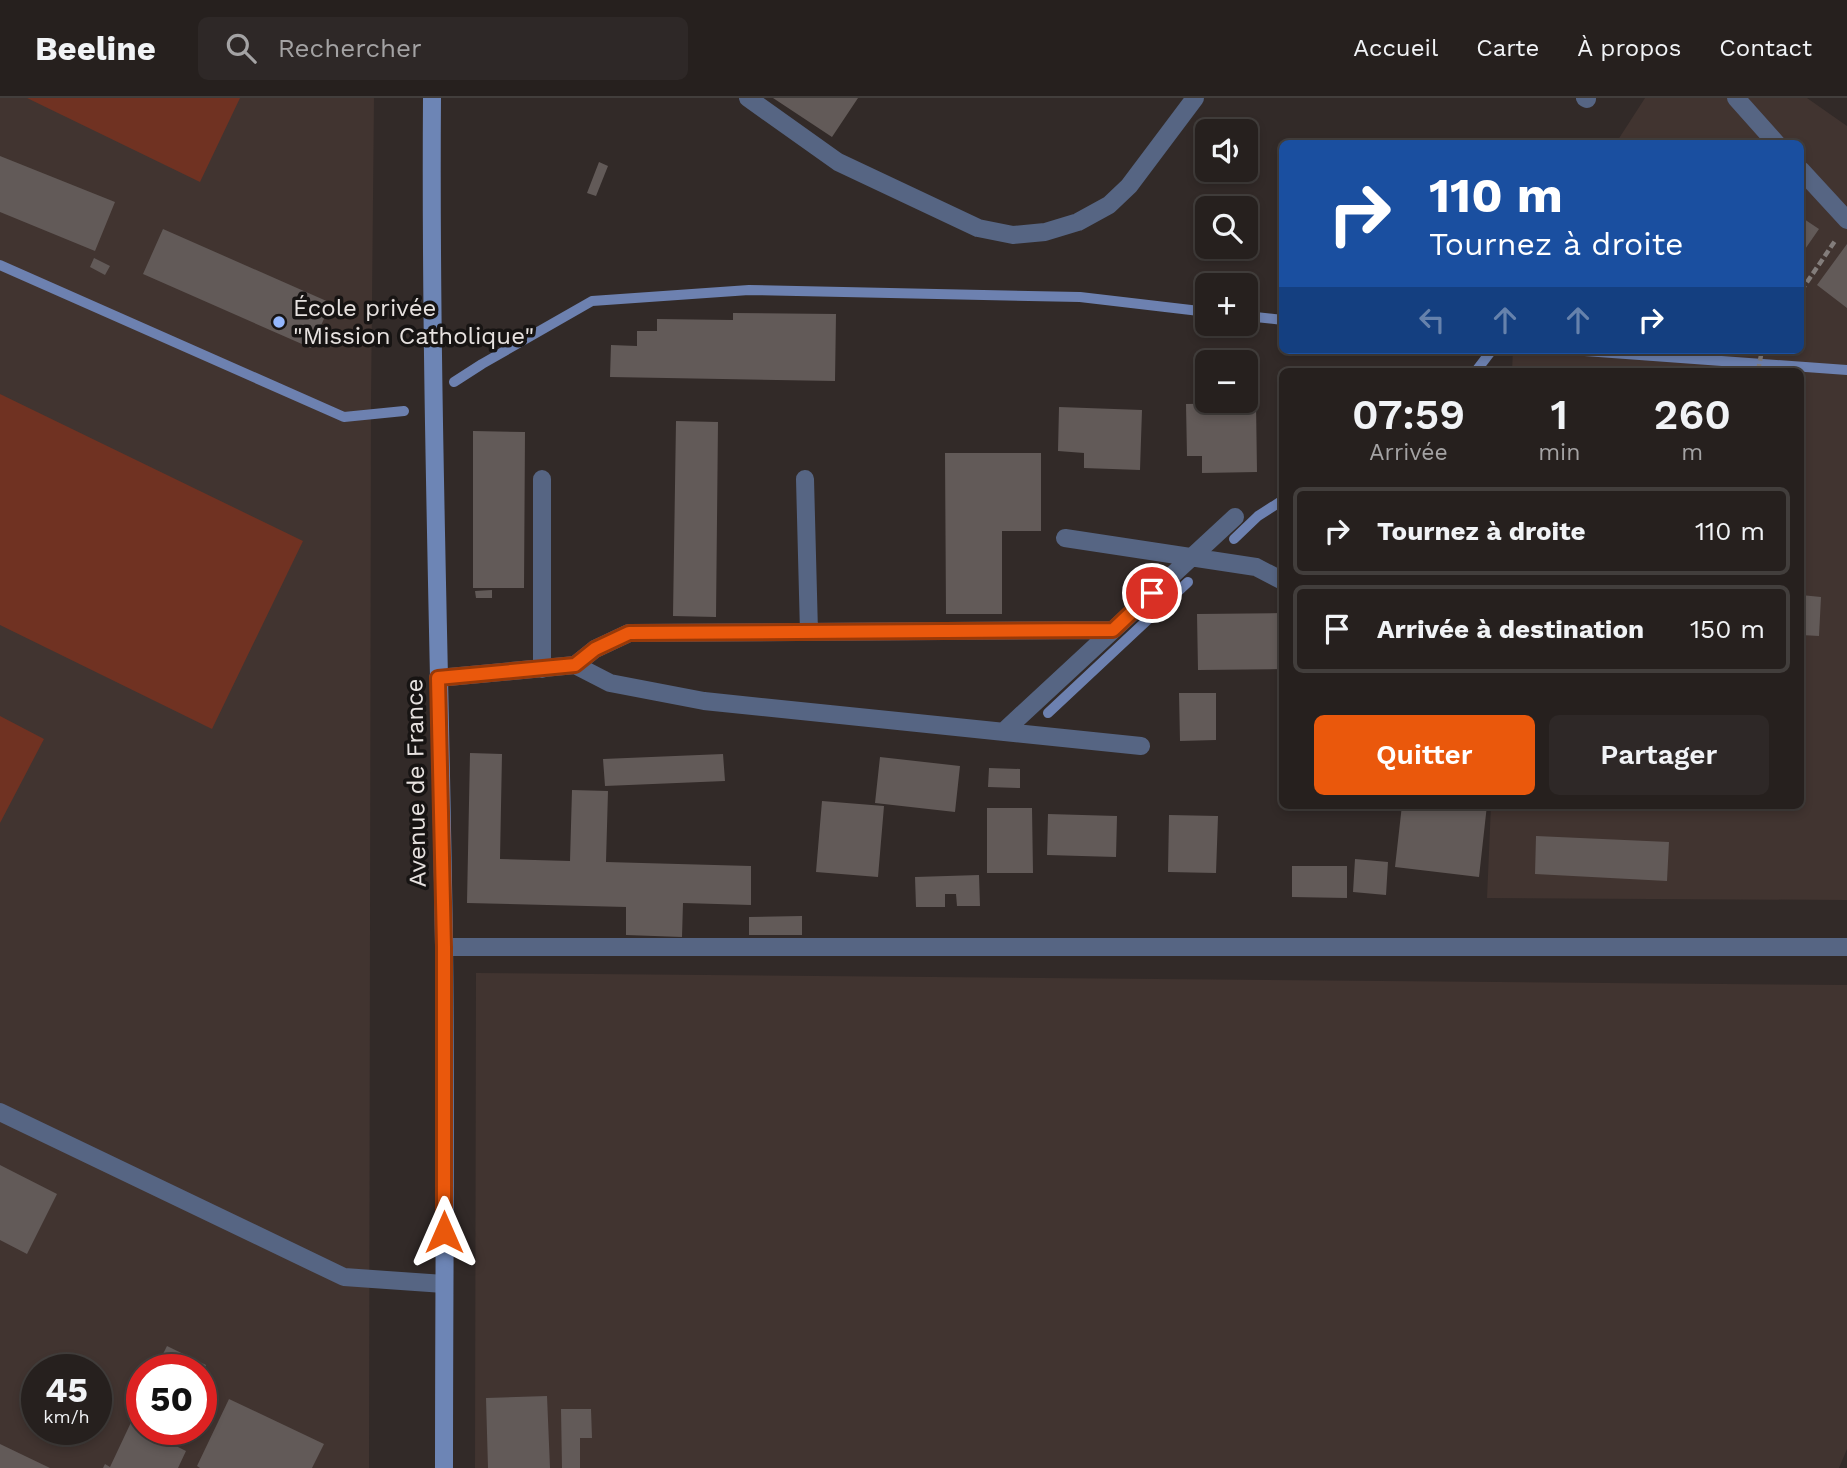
<!DOCTYPE html>
<html lang="fr">
<head>
<meta charset="utf-8">
<style>
  :root { --surface:#26201e; --page:#2e2827; --text:#f1f3f6; --muted:#a4a3a4; --line:#423e3c; --accent:#ea580c }
  body { margin:0; font-family:"Work Sans",sans-serif; background:var(--page); color:var(--text); height:100vh; display:flex; flex-direction:column; font-size:26px; white-space:nowrap }
  * { box-sizing:border-box; margin:0 }
  p { font-size:23px; color:var(--muted) }
  .icon { flex:none; width:38px; height:38px; fill:none; stroke:currentColor; stroke-width:2; stroke-linecap:round; stroke-linejoin:round }
  .map { position:relative; flex:1; overflow:hidden }
  .details { position:absolute; left:1279px; top:270px; width:525px; height:441px; display:flex; flex-direction:column; background:var(--surface); border-radius:10px; box-shadow:0 4px 10px #0003,0 0 0 2px var(--line) }
  .details>* { flex:none }
  .hud { position:absolute; left:1279px; top:42px; width:525px; height:214px; border-radius:10px; box-shadow:0 4px 10px #0003,0 0 0 2px var(--line); background:#1a4fa0; color:#fff; overflow:hidden }
  .fabs { position:absolute; left:1195px; top:21px; display:grid; gap:14px }
  .fabs a { display:grid; place-items:center; width:63px; height:63px; border-radius:10px; background:var(--surface); box-shadow:0 4px 10px #0003,0 0 0 2px var(--line); font-size:35px }
  .speed { position:absolute; left:21px; top:1256px; display:flex; gap:14px; font-size:35px; font-weight:700; text-align:center }
  .speed>* { display:grid; place-content:center; width:91px; height:91px; border-radius:50%; background:var(--surface); box-shadow:0 4px 10px #0003,0 0 0 2px var(--line); line-height:1 }
  .speed small { font-size:18px; font-weight:400 }
  .speed .limit { border:10px solid #d22; background:#fff; color:#111 }
  .pin { position:absolute; display:grid; place-items:center; width:60px; height:60px; color:#fff; margin:-30px; border:4px solid #fff; border-radius:50%; box-shadow:0 2px 7px #0007 }
  .me { position:absolute; width:77px; margin:-38px; rotate:0deg; stroke-linejoin:round; filter:drop-shadow(0 0 5px #0008) }
  .turn { display:flex; align-items:center; gap:24px; height:147px; padding:0 35px; font-size:32px }
  .turn .icon { width:91px; height:91px; stroke-width:2.5 }
  .turn b { display:block; font-size:49px; line-height:60px }
  .lanes { display:flex; align-items:center; height:66px; padding:0 35px; background:#0003; justify-content:center; gap:35px; direction:ltr }
  .lanes .off { opacity:.35 }
  .eta { display:flex; justify-content:space-evenly; align-items:center; height:119px; text-align:center }
  .eta b { font-size:42px; font-weight:600; line-height:49px }
  .button { display:flex; gap:14px; margin-top:auto; padding:14px 35px }
  .button a { flex:1; height:80px; border-radius:10px; background:var(--accent); color:#fff; font-size:28px; font-weight:600; line-height:80px; text-align:center }
  .button a+a { background:var(--page); color:var(--text) }
  ul { padding:0; list-style:none }
  li { display:flex; align-items:center; gap:21px; height:88px; margin:0 14px 10px; padding:0 21px; border:4px solid var(--line); border-radius:10px }
  li div { flex:1 }
  li b { display:block; font-size:26px }
  li em { font-style:normal }
  header { display:flex; align-items:center; gap:42px; box-sizing:border-box; height:98px; padding:0 35px; background:var(--surface); border-bottom:2px solid var(--line) }
  header strong { font-size:33px }
  nav { display:flex; gap:38px; margin-inline-start:auto; font-size:24px }
  .search { width:490px; height:63px; background:var(--page); display:flex; align-items:center; gap:18px; box-sizing:border-box; padding:0 24px; border-radius:10px; color:var(--muted); font-size:26px }
  .map>svg:first-child { display:block }
  .built { fill:#413430; fill-rule:evenodd }
  .garden { fill:#703222 }
  .lines { fill:none; stroke-linecap:round; stroke-linejoin:round }
  .stream { stroke:#6d81b0; stroke-width:10 }
  .building { fill:#625a58 }
  .path { stroke:#837d7b; stroke-width:4.5; stroke-dasharray:7 3.5; stroke-linecap:butt }
  .service { stroke:#566583; stroke-width:18 }
  .minor { stroke:#566583; stroke-width:18 }
  .secondary { stroke:#6d85b5; stroke-width:18 }
  .route-casing { stroke:#983908; stroke-width:18 }
  .route { stroke:#ea580c; stroke-width:12 }
  .poi-dot { fill:#94b7fd; stroke:#171413; stroke-width:2.5 }
  .labels { text-anchor:middle; stroke-width:7; stroke-linejoin:round; paint-order:stroke }
  .poi-label { font-size:24px; fill:#e7e2e0; stroke:#171413; text-anchor:start }
  .street-label { font-size:24px; fill:#e7e2e0; stroke:#171413 }
</style>
</head>
<body>
<header>
<strong>Beeline</strong>
<div class="search"><svg class="icon" aria-label="search" viewBox="0 0 24 24"><circle cx="10" cy="10" r="6"/><path d="M15 15l6 6"/></svg>Rechercher</div>
<nav><a>Accueil</a><a>Carte</a><a>À propos</a><a>Contact</a></nav>
</header>
<div class="map">
<svg width="1847" height="1370" viewBox="0 0 1847 1370">
  <rect width="100%" height="100%" fill="#322a28"/>
  <path class="built" d="M 0,0 L 374,0 L 371,305 L 369,1370 L 0,1370 ZM 37,1272 L 96,1272 L 96,1332 L 37,1332 ZM 142,1272 L 201,1272 L 201,1332 L 142,1332 Z
    M 1645,0 L 1807,0 L 1847,28 L 1847,802 L 1487,800 L 1491,707 L 1801,707 L 1801,273 L 1512,273 L 1513,252 L 1801,252 L 1801,46 L 1616,45 Z
    M 476,875 L 1847,887 L 1847,1351 L 1839,1370 L 475,1370 Z"/>
  <path class="garden" d="M 27,0 L 240,0 L 200,84 Z
    M 0,296 L 303,443 L 212,631 L 0,527 Z
    M 0,618 L 44,641 L 0,725 Z"/>
  <g class="lines">
    <path class="stream" d="M 0,167 L 344,319 L 404,313
      M 1246,218 L 1283,222
      M 1571,252 L 1847,272
      M 1476,273 L 1492,252
      M 454,284 L 482,266 L 592,203 L 749,192 L 1080,199 L 1208,214
      M 1234,441 L 1258,418 L 1283,402
      M 1048,615 L 1188,484"/>
  </g>
  <path class="building" d="M 773,0 L 858,0 L 832,39 Z
    M 0,58 L 115,104 L 95,153 L 0,114 Z
    M 599,64 L 608,68 L 596,98 L 587,95 Z
    M 1801,119 L 1819,131 L 1801,157 Z
    M 163,131 L 331,205 L 311,250 L 143,176 Z
    M 1847,146 L 1847,210 L 1817,187 Z
    M 94,160 L 110,168 L 105,177 L 90,169 Z
    M 733,215 L 836,216 L 835,283 L 610,279 L 611,247 L 637,248 L 637,233 L 657,233 L 657,221 L 733,222 Z
    M 1256,305 L 1257,374 L 1202,375 L 1202,358 L 1187,358 L 1186,306 Z
    M 1059,309 L 1142,312 L 1140,372 L 1084,370 L 1084,355 L 1058,353 Z
    M 676,323 L 718,324 L 716,519 L 673,518 Z
    M 473,333 L 525,334 L 524,490 L 473,490 Z
    M 945,355 L 1041,355 L 1041,433 L 1002,433 L 1002,516 L 946,516 Z
    M 492,492 L 492,500 L 476,500 L 475,493 Z
    M 1801,497 L 1821,499 L 1819,538 L 1801,537 Z
    M 1283,515 L 1283,571 L 1198,572 L 1197,516 Z
    M 1179,595 L 1216,595 L 1216,642 L 1180,643 Z
    M 470,655 L 502,656 L 500,761 L 570,763 L 572,692 L 608,693 L 606,764 L 751,768 L 751,807 L 683,805 L 682,839 L 626,837 L 626,809 L 467,805 Z
    M 723,656 L 725,683 L 605,688 L 603,661 Z
    M 880,659 L 960,668 L 955,714 L 875,705 Z
    M 989,670 L 1020,671 L 1020,690 L 988,689 Z
    M 822,703 L 884,708 L 878,779 L 816,774 Z
    M 1402,707 L 1487,707 L 1479,779 L 1395,769 Z
    M 987,710 L 1032,710 L 1033,775 L 987,775 Z
    M 1048,716 L 1117,718 L 1116,759 L 1047,757 Z
    M 1169,717 L 1218,718 L 1216,775 L 1168,774 Z
    M 1536,738 L 1669,744 L 1667,783 L 1535,776 Z
    M 1355,761 L 1388,764 L 1386,797 L 1353,794 Z
    M 1292,768 L 1347,768 L 1347,800 L 1292,799 Z
    M 979,777 L 980,808 L 957,808 L 956,796 L 945,796 L 945,809 L 916,809 L 915,779 Z
    M 802,818 L 802,837 L 749,837 L 749,819 Z
    M 0,1067 L 57,1096 L 27,1156 L 0,1142 Z
    M 167,1248 L 206,1267 L 201,1277 L 201,1272 L 155,1272 Z
    M 37,1292 L 37,1324 L 25,1318 Z
    M 547,1298 L 550,1370 L 488,1370 L 486,1300 Z
    M 142,1301 L 142,1332 L 176,1332 L 170,1345 L 186,1353 L 178,1370 L 103,1370 L 105,1366 L 110,1369 Z
    M 229,1301 L 324,1346 L 312,1370 L 200,1370 L 197,1368 Z
    M 561,1311 L 591,1311 L 592,1340 L 580,1340 L 580,1370 L 562,1370 Z
    M 54,1332 L 87,1332 L 81,1345 Z
    M 0,1346 L 50,1370 L 0,1370 Z"/>
  <g class="lines">
    <path class="path" d="M 1801,193 L 1835,143
      M 1758,273 L 1762,252"/>
    <path class="service" d="M 748,0 L 838,64 L 978,130 L 1013,137 L 1045,134 L 1078,124 L 1109,107 L 1129,88 L 1195,0
      M 1585,0 L 1587,1
      M 542,381 L 542,571
      M 805,381 L 809,534
      M 1065,440 L 1256,469 L 1283,483
      M 575,567 L 595,551 L 629,535 L 1113,532
      M 438,580 L 575,567 L 610,585 L 704,603 L 1141,648
      M 1003,634 L 1235,419
      M 0,1014 L 344,1179 L 444,1186"/>
    <path class="minor" d="M 1736,0 L 1777,46
      M 1801,72 L 1847,122
      M 444,849 L 1847,849"/>
    <path class="secondary" d="M 432,0 C 430,282 440,564 444,847 C 446,1021 444,1196 444,1370"/>
  </g>
  <g class="lines">
    <g class="route-casing">
      <path id="route" d="M 444,1134 L 444,849 L 438,580 L 575,567 L 595,551 L 629,535 L 1113,532 L 1152,495"/>
    </g>
    <use href="#route" class="route"/>
  </g>
  <circle class="poi-dot" cx="279" cy="224" r="7"/>
  <g class="labels">
    <g class="poi-label">
      <text x="293" y="218">École privée<tspan x="293" dy="28">"Mission Catholique"</tspan></text>
    </g>
    <g class="street-label">
      <text transform="translate(416 685) rotate(-91)" y="8">Avenue de France</text>
    </g>
  </g>
</svg>
<div class="fabs">
<a><svg class="icon" aria-label="sound" viewBox="0 0 24 24"><path d="M4 9h4l5-4v14l-5-4H4zM17 9q2 3 0 6"/></svg></a>
<a><svg class="icon" aria-label="search" viewBox="0 0 24 24"><circle cx="10" cy="10" r="6"/><path d="M15 15l6 6"/></svg></a>
<a>+</a>
<a>−</a>
</div>
<div class="speed"><div>45<small>km/h</small></div><div class="limit">50</div></div>
<div class="pin" style="left:1152px;top:495px;background:#d93025"><svg class="icon" aria-label="arrive" viewBox="0 0 24 24"><path d="M6 21V4h12l-3 4 3 4H6"/></svg></div>
<svg class="me" style="left:444px;top:1134px" viewBox="-20 -20 40 40"><path d="M0-17L14 15 0 8-14 15z" fill="#ea580c" stroke="#fff" stroke-width="4"/></svg>
<div class="hud">
<div class="turn"><svg class="icon" aria-label="right" viewBox="0 0 24 24"><path d="M7 20v-9h11M14 6l5 5-5 5"/></svg><div><b>110 m</b>Tournez à droite</div></div>
<div class="lanes"><svg class="icon off" aria-label="left" viewBox="0 0 24 24"><path d="M17 20v-9H6M10 6l-5 5 5 5"/></svg><svg class="icon off" aria-label="ahead" viewBox="0 0 24 24"><path d="M12 20V5M6 11l6-6 6 6"/></svg><svg class="icon off" aria-label="ahead" viewBox="0 0 24 24"><path d="M12 20V5M6 11l6-6 6 6"/></svg><svg class="icon" aria-label="right" viewBox="0 0 24 24"><path d="M7 20v-9h11M14 6l5 5-5 5"/></svg></div>
</div>
<section class="details">
<div class="eta">
<div><b>07:59</b><p>Arrivée</p></div>
<div><b>1</b><p>min</p></div>
<div><b>260</b><p>m</p></div>
</div>
<ul>
<li><svg class="icon" aria-label="right" viewBox="0 0 24 24"><path d="M7 20v-9h11M14 6l5 5-5 5"/></svg><div><b>Tournez à droite</b></div><em>110 m</em></li>
<li><svg class="icon" aria-label="arrive" viewBox="0 0 24 24"><path d="M6 21V4h12l-3 4 3 4H6"/></svg><div><b>Arrivée à destination</b></div><em>150 m</em></li>
</ul>
<div class="button"><a>Quitter</a><a>Partager</a></div>
</section>
</div>
</body>
</html>
